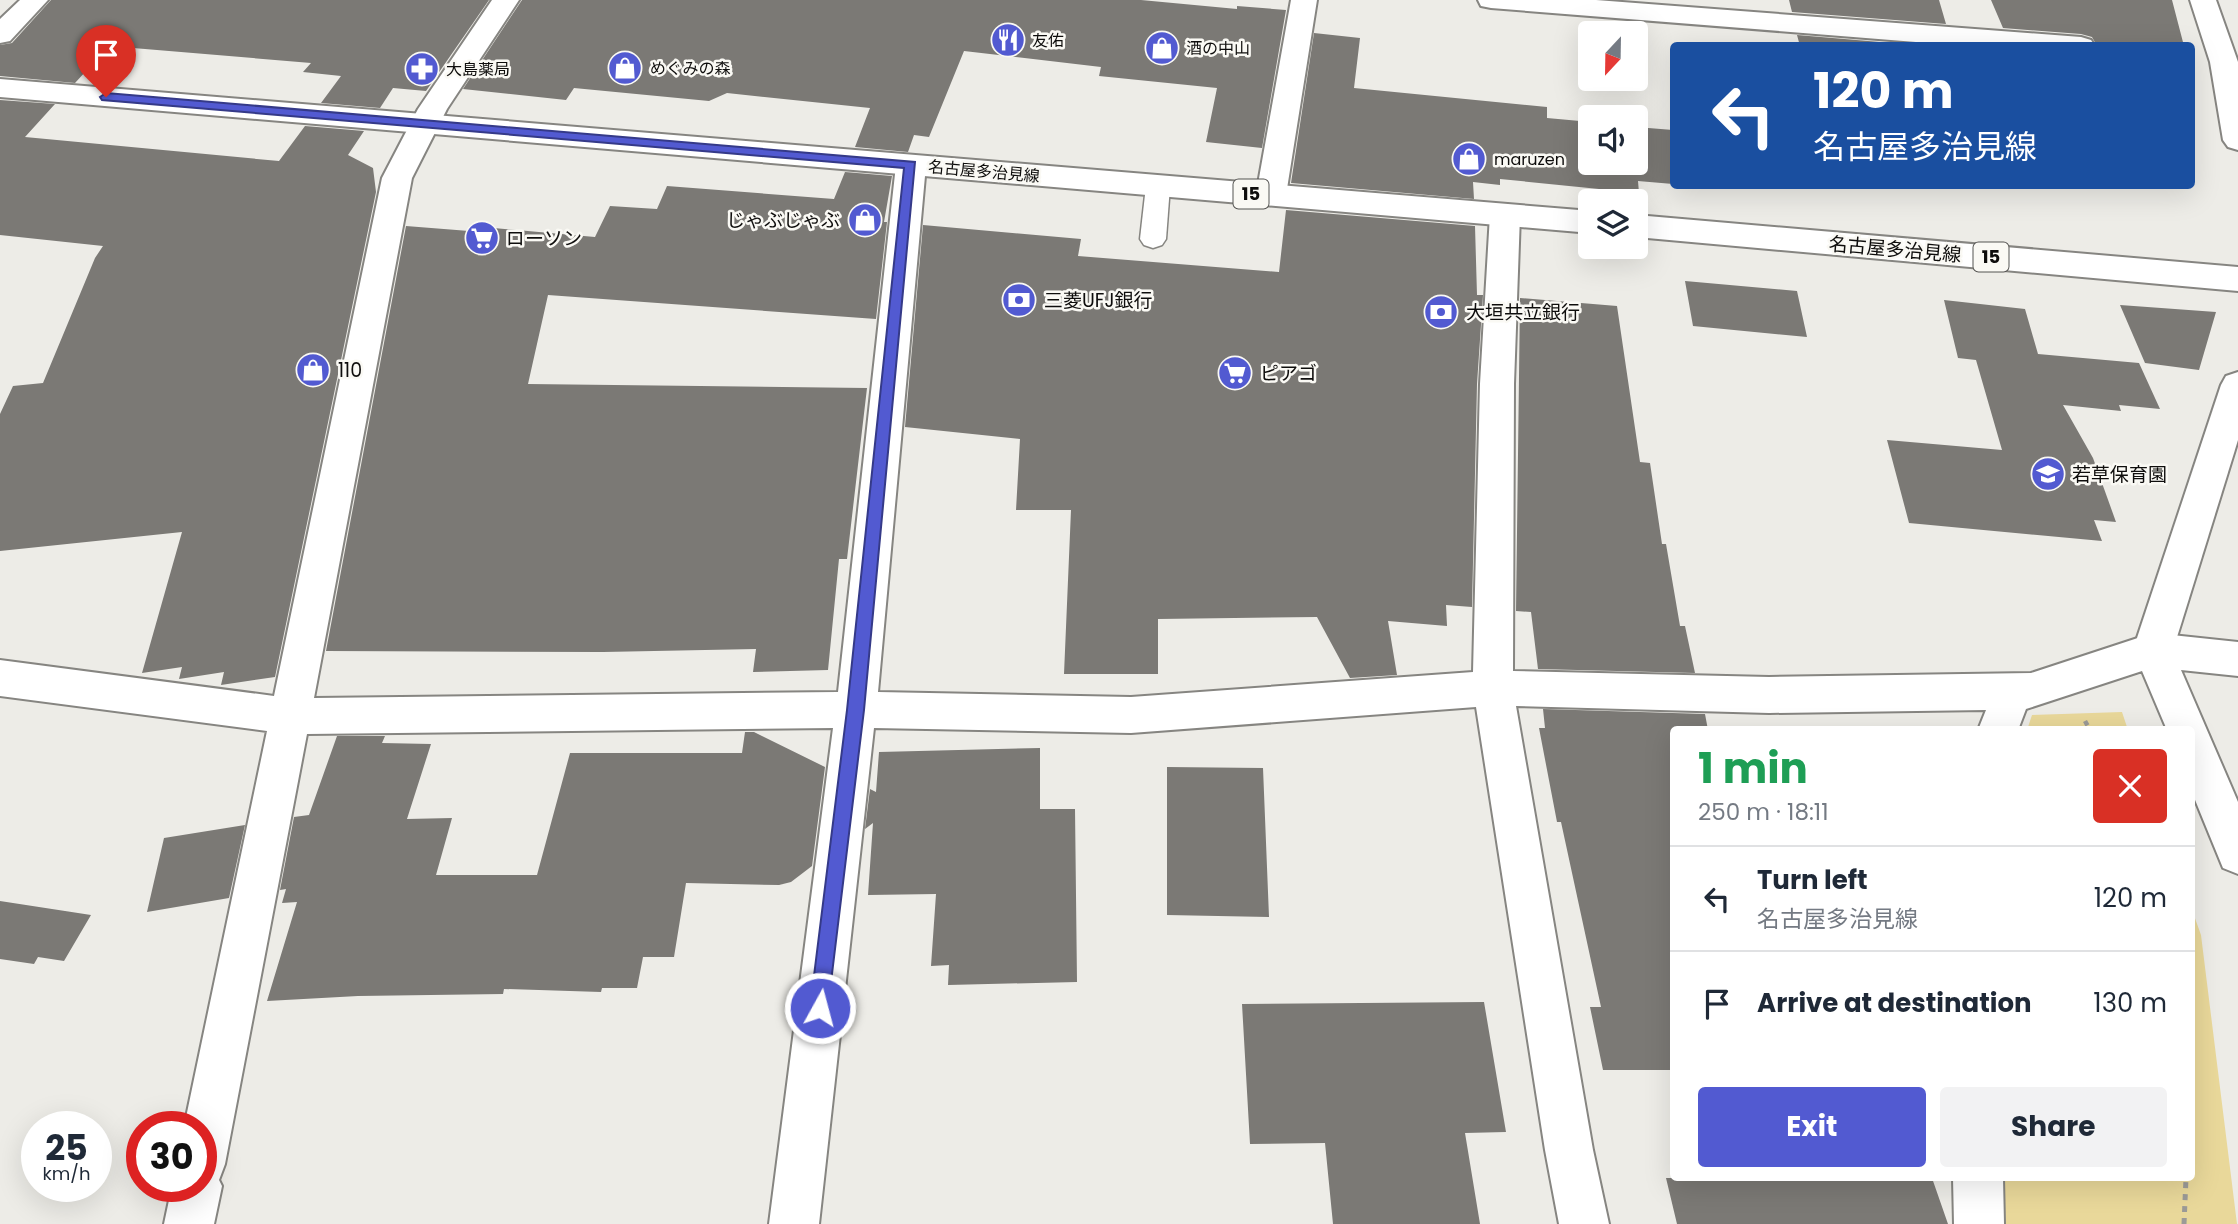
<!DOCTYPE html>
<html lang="en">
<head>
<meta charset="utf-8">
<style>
  :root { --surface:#fff; --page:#f2f2f3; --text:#1f2937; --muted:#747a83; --line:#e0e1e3; --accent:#525ad1 }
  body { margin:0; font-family:Poppins,"Noto Sans JP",sans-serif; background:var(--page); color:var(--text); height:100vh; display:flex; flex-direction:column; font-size:26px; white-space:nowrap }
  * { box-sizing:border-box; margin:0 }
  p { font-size:23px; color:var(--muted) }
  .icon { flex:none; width:38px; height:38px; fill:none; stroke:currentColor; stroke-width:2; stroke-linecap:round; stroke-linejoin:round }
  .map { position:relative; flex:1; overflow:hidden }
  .panel { position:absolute; left:1670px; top:726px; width:525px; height:455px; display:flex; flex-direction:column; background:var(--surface); border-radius:7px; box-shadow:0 7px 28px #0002 }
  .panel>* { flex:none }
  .top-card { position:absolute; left:1670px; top:42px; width:525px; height:147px; border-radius:7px; box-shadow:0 7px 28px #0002; background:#1a4fa0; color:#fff; overflow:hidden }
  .needle { width:46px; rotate:202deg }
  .buttons { position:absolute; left:1578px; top:21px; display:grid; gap:14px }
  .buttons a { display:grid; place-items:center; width:70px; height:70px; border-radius:7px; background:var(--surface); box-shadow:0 7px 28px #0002; font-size:35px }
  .speed { position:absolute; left:21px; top:1111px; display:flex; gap:14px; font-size:35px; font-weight:700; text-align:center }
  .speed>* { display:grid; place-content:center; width:91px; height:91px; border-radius:50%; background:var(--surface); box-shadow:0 7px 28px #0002; line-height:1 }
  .speed small { font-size:18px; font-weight:400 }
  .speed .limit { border:10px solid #d22; background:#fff; color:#111 }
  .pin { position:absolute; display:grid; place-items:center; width:60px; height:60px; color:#fff; margin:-72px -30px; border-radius:50% 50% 50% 0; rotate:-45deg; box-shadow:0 0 7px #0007 }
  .pin .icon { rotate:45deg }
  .me { position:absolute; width:77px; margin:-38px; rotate:7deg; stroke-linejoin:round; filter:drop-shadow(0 0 5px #0008) }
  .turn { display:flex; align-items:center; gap:24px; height:147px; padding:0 28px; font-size:32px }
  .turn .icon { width:91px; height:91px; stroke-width:2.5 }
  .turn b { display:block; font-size:49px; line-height:60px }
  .round { display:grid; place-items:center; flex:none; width:74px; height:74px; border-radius:7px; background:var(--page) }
  .head { display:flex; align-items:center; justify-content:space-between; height:119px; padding:0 28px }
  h1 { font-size:42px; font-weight:700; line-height:52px; color:#1e9e55 }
  .action { display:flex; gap:14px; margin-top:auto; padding:14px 28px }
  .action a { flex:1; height:80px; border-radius:7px; background:var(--accent); color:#fff; font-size:28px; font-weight:700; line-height:80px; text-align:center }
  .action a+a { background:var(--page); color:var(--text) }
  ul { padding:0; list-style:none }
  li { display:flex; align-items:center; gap:21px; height:105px; padding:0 28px; border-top:2px solid var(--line) }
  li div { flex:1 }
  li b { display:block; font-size:26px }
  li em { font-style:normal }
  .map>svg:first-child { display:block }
  .green { fill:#e9d89a }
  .building { fill:#7b7975 }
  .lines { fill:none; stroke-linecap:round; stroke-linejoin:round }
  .service-casing { stroke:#868581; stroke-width:3 }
  .minor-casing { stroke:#868581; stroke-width:4 }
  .tertiary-casing { stroke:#868581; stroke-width:4 }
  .primary-casing { stroke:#868581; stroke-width:4 }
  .path-far1 { stroke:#9b9a97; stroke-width:4.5; stroke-dasharray:5 5; stroke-linecap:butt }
  .path { stroke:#9b9a97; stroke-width:5; stroke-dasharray:6 6; stroke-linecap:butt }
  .service { fill:#fff; fill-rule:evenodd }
  .minor { fill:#fff; fill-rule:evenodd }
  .tertiary { fill:#fff; fill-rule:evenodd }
  .primary { fill:#fff; fill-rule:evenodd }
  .route { fill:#525ad1; stroke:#353a88; stroke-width:2 }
  .labels { text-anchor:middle; stroke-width:5; stroke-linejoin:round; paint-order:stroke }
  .far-poi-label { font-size:16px; fill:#0e0d0c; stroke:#faf9f4; text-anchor:start }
  .far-street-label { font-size:16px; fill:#0e0d0c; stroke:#faf9f4 }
  .shield { fill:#faf9f4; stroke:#555452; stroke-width:2 }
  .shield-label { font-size:18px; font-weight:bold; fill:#0e0d0c }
  .poi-label { font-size:19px; fill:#0e0d0c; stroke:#faf9f4; text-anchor:start }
  .street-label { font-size:19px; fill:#0e0d0c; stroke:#faf9f4 }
</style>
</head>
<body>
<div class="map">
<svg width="2238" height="1224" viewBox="0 0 2238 1224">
  <rect width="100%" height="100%" fill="#edece7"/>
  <path class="green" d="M 2122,712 L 2128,730 L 2027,730 L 2032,715 Z
    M 2191,907 L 2201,935 L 2237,1224 L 2001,1224 L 2000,1178 L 2191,1178 Z"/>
  <path class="building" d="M 51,0 L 489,0 L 426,91 L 393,88 L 380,108 L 321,103 L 341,76 L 303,72 L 311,63 L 109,46 L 75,83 L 0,76 L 0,45 L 12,43 Z
    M 522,0 L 1141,0 L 1237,9 L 1237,6 L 1286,10 L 1262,148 L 1206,142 L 1217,88 L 1099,76 L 1101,67 L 964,51 L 929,137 L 914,135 L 908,152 L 855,147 L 870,108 L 727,93 L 709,101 L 574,88 L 566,100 L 463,89 Z
    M 1789,0 L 1939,0 L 1946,24 L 1792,12 Z
    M 1991,0 L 2172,0 L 2184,46 L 2097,46 L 2092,37 L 2081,34 L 2003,28 Z
    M 1314,33 L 1360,38 L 1354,88 L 1547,107 L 1547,118 L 1591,122 L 1591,163 L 1636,163 L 1636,127 L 1673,130 L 1673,184 L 1638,181 L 1639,193 L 1500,179 L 1500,185 L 1473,182 L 1474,199 L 1291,183 Z
    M 1797,35 L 1927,46 L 1800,46 Z
    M 0,100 L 55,104 L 25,137 L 279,161 L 305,126 L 364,131 L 348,155 L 373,168 L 376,192 L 275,677 L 221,685 L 224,672 L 179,679 L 182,667 L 142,673 L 182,532 L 0,551 L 0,414 L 13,386 L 43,383 L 95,258 L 103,246 L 0,235 Z
    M 845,172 L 892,176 L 884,222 L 887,222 L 876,319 L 548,295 L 528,384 L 867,388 L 847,559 L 839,559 L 828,670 L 753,672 L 756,649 L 603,652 L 326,651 L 406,226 L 469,231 L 472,226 L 595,237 L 610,206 L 657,209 L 667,186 L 834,199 Z
    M 1286,210 L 1475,226 L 1477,295 L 1483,295 L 1477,384 L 1472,607 L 1446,605 L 1447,626 L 1388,621 L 1397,675 L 1350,678 L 1317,617 L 1158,619 L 1158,674 L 1064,674 L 1071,510 L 1016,510 L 1020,439 L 905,427 L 923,225 L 1081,239 L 1078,256 L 1279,272 Z
    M 1685,281 L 1797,291 L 1807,337 L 1693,326 Z
    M 1520,298 L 1617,306 L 1640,462 L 1650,463 L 1662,544 L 1666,544 L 1680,626 L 1685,626 L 1695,673 L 1538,669 L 1531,612 L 1516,611 Z
    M 1944,300 L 2025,309 L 2038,354 L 2139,363 L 2160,409 L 2119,405 L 2121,411 L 2063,405 L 2093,458 L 2116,522 L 2094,520 L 2102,541 L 1909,523 L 1887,440 L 2002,450 L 1976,360 L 1958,358 Z
    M 2120,305 L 2216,312 L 2199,370 L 2145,363 Z
    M 1543,709 L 1705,714 L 1708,730 L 1673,730 L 1673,1070 L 1603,1070 L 1590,1007 L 1601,1007 L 1561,822 L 1557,822 L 1539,728 L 1545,728 Z
    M 745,732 L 754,732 L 825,767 L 812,866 L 791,882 L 779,885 L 686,883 L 674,957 L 643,957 L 637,988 L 602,988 L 601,992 L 504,989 L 503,994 L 358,996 L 267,1001 L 297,902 L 282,903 L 286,889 L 280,890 L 294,817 L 309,815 L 337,736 L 385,736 L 382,743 L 431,744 L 407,819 L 452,818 L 436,875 L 537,875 L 570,753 L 742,753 Z
    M 1040,748 L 1040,809 L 1075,809 L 1077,982 L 948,985 L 949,965 L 931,966 L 936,894 L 868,895 L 873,823 L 865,829 L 870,789 L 876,792 L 879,752 Z
    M 1167,767 L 1263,768 L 1269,917 L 1167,915 Z
    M 245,825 L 229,898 L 147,912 L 164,838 Z
    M 0,901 L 91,915 L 64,961 L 38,957 L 34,964 L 0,959 Z
    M 1484,1002 L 1506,1132 L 1465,1133 L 1480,1224 L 1333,1224 L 1325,1143 L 1250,1144 L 1242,1004 Z
    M 1666,1178 L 1932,1178 L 1948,1224 L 1677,1224 Z"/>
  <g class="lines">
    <g class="service-casing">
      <path id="service" d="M 1158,178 L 1167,180 L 1170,186 L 1166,239 L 1162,245 L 1153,248 L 1144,245 L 1140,239 L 1146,186 L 1149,180 Z"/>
    </g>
    <g class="minor-casing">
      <path id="minor" d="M 20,0 L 48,0 L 10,41 L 0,43 L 0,19 Z
        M 492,0 L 519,0 L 447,109 L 412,178 L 314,698 L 838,692 L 896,165 L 900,158 L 911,155 L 922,158 L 926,165 L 878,692 L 1131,697 L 1473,672 L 1480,384 L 1490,215 L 1494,207 L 1505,204 L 1516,207 L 1520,215 L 1514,384 L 1513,671 L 1769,677 L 2031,673 L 2153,633 L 2238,642 L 2238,676 L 2181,670 L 2238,802 L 2238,874 L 2223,868 L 2191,790 L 2191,730 L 2167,730 L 2142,671 L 2026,709 L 2018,730 L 1978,730 L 1986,710 L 1769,713 L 1516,706 L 1593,1150 L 1609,1224 L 1559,1224 L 1545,1150 L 1476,707 L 1131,733 L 874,728 L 819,1224 L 769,1224 L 833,728 L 307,734 L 225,1164 L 219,1180 L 222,1186 L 214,1224 L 164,1224 L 172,1186 L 201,1186 L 201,1127 L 184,1127 L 267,731 L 0,696 L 0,660 L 274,696 L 382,178 L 418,109 Z
        M 1291,0 L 1317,0 L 1286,195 L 1282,202 L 1271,205 L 1260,202 L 1256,195 Z
        M 1478,0 L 1596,0 L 2081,37 L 2091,40 L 2095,46 L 1966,46 L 1491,8 L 1481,6 Z
        M 2190,0 L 2216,0 L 2238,62 L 2238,150 L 2228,147 L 2223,140 L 2210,62 Z
        M 1953,1178 L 2003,1178 L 2004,1224 L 1954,1224 Z"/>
    </g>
    <g class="tertiary-casing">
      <path id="tertiary" d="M 2238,372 L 2238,440 L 2173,650 L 2167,662 L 2153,667 L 2139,662 L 2133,650 L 2221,385 L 2226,376 Z"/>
    </g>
    <g class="primary-casing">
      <path id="primary" d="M 0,79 L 1591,211 L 1591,233 L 0,97 Z
        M 1636,215 L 2238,267 L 2238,291 L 1636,237 Z"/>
    </g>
    <path class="path-far1" d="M 2085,721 L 2090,730"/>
    <path class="path" d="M 2191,1076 L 2191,1091
      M 2184,1224 L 2186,1178"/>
    <use href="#service" class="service"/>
    <use href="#minor" class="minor"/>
    <use href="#tertiary" class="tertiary"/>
    <use href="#primary" class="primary"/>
  </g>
  <path class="route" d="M 106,93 L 915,162 L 864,710 L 827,1015 L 820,1017 L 813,1015 L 810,1008 L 847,710 L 904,168 L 102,100 L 100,97 Z"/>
  <defs>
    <g id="restaurant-disc" transform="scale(1.75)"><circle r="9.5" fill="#525ad1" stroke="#faf9f4"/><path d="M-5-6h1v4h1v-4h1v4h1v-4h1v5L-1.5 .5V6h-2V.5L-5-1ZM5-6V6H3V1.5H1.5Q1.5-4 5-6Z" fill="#fff"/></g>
    <g id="shop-disc" transform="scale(1.75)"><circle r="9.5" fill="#525ad1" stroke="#faf9f4"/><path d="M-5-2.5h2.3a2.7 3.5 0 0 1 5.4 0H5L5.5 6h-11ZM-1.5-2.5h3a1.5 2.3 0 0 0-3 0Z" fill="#fff"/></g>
    <g id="pharmacy-disc" transform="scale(1.75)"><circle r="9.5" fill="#525ad1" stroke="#faf9f4"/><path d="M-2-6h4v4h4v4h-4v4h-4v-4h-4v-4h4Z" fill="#fff"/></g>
    <g id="supermarket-disc" transform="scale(1.75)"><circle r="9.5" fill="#525ad1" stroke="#faf9f4"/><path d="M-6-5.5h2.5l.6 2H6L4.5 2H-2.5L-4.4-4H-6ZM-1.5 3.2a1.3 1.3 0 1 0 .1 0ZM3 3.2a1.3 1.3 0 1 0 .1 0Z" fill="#fff"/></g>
    <g id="bank-disc" transform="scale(1.75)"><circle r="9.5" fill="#525ad1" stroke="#faf9f4"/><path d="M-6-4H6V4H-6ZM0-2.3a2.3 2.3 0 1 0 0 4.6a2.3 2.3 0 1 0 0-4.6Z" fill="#fff"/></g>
    <g id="school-disc" transform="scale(1.75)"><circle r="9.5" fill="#525ad1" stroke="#faf9f4"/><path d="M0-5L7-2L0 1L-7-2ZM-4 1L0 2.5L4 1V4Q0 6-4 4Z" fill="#fff"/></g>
  </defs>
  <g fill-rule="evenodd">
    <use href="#restaurant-disc" x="1008" y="40"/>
    <use href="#shop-disc" x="1162" y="48"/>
    <use href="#shop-disc" x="625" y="68"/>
    <use href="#pharmacy-disc" x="422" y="69"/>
    <use href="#shop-disc" x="1469" y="159"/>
    <use href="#shop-disc" x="865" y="220"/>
    <use href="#supermarket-disc" x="482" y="238"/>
    <use href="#bank-disc" x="1019" y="300"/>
    <use href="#bank-disc" x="1441" y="312"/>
    <use href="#shop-disc" x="313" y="370"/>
    <use href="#supermarket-disc" x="1235" y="373"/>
    <use href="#school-disc" x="2048" y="474"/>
  </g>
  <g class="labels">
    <g class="far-poi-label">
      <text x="1032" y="46">友佑</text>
      <text x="1186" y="54">酒の中山</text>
      <text x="650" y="74">めぐみの森</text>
      <text x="446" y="75">大島薬局</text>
      <text x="1494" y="165">maruzen</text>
    </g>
    <g class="far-street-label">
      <text transform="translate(984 171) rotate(5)" y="6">名古屋多治見線</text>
    </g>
    <g class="shield">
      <rect x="1233.5" y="179.5" width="35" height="29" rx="5"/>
      <rect x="1973.5" y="242.5" width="35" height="29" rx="5"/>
    </g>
    <g class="shield-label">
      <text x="1251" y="200">15</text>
      <text x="1991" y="263">15</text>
    </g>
    <g class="poi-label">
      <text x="840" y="227" text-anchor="end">じゃぶじゃぶ</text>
      <text x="506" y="245">ローソン</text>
      <text x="1044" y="307">三菱UFJ銀行</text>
      <text x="1466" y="319">大垣共立銀行</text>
      <text x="338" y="377">110</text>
      <text x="1260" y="380">ピアゴ</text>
      <text x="2072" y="481">若草保育園</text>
    </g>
    <g class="street-label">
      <text transform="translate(1895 249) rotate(5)" y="7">名古屋多治見線</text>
    </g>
  </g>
</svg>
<div class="buttons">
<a><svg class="needle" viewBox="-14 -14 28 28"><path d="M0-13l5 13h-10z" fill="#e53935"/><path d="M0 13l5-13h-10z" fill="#747a83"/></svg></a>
<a><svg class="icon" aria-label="sound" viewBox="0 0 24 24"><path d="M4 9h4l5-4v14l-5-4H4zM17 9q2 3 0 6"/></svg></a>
<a><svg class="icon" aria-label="layers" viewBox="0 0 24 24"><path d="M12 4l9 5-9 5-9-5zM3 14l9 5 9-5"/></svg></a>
</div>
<div class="speed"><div>25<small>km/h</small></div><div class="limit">30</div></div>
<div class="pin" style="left:106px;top:97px;background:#d93025"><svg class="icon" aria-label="arrive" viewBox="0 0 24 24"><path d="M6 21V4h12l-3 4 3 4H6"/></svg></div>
<svg class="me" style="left:820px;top:1008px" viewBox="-20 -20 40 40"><circle r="17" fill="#525ad1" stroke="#fff" stroke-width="3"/><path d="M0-11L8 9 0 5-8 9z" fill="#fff"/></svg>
<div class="top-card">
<div class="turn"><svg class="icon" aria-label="left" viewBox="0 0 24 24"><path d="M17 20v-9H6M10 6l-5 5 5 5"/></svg><div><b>120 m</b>名古屋多治見線</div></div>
</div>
<section class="panel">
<div class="head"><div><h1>1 min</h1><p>250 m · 18:11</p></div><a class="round" style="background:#d93025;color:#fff"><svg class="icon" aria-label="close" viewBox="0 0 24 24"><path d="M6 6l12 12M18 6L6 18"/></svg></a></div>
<ul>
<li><svg class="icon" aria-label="left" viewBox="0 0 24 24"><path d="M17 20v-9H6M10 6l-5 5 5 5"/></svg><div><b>Turn left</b><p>名古屋多治見線</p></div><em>120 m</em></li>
<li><svg class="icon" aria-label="arrive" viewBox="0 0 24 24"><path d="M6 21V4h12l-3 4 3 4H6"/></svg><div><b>Arrive at destination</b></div><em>130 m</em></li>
</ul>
<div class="action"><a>Exit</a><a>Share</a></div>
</section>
</div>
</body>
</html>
